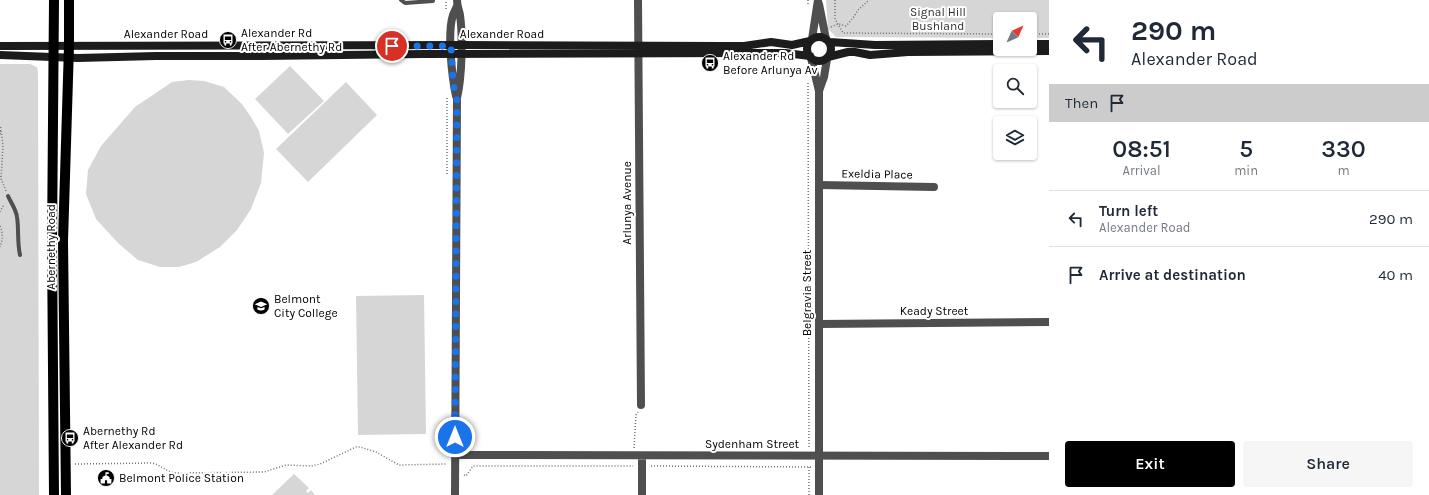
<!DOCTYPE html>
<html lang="en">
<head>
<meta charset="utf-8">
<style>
  :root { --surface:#fff; --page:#f6f6f7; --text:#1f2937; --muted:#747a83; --line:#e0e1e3; --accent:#000 }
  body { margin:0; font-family:Karla,sans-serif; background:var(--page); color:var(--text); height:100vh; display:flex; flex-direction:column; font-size:15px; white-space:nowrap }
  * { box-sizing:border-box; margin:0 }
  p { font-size:13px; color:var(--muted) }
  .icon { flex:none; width:22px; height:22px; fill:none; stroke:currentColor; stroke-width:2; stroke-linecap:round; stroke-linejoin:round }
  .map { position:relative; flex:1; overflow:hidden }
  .sheet { display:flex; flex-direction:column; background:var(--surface); width:380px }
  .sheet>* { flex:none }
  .banner { background:#fff; color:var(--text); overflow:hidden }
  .needle { width:26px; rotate:45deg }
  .fabs { position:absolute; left:993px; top:12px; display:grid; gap:8px }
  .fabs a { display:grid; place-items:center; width:44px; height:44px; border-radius:4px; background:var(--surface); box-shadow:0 1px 3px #0004; font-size:20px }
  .pin { position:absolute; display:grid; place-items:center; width:34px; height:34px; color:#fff; margin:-17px; border:2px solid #fff; border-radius:50%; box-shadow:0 1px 4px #0007 }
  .me { position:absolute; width:44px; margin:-22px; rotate:0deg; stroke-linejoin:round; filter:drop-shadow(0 0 3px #0008) }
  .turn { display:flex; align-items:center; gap:14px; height:84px; padding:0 16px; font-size:18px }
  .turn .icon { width:52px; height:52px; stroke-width:2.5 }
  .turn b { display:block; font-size:28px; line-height:34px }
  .then { display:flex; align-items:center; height:38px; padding:0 16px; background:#0003; gap:8px; font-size:15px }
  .eta { display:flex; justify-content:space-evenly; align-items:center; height:68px; text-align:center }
  .eta b { font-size:24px; font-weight:600; line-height:28px }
  .action { display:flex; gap:8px; margin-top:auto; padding:8px 16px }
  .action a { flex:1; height:46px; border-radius:4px; background:var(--accent); color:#fff; font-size:16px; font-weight:600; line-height:46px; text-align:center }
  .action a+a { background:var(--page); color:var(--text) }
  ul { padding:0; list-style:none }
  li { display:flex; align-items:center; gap:12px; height:56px; padding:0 16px; border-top:1px solid var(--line) }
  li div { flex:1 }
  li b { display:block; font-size:15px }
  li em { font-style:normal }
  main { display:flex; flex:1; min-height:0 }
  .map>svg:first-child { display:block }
  .green { fill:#d6d6d6 }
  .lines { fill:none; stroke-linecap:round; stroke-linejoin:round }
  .path { stroke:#717171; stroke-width:1.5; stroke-dasharray:1 2; stroke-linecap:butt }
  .service { stroke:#4f4f4f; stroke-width:4 }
  .minor { stroke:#4f4f4f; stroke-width:8 }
  .tertiary { stroke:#4f4f4f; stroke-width:8 }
  .secondary { stroke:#1c1c1c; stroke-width:8 }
  .primary { stroke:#000; stroke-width:10 }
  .route { stroke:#1a73e8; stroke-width:7; stroke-dasharray:0 12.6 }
  .labels { text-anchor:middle; stroke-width:4; stroke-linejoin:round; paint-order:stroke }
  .park-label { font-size:12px; fill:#2d2d2d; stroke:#fff }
  .poi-label { font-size:12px; fill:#000; stroke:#fff; text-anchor:start }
  .street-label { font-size:12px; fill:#000; stroke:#fff }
</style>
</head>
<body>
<main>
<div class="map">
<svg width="1049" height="495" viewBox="0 0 1049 495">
  <rect width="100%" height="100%" fill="#fff"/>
  <path class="green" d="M 826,0 L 1049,0 L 1049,38 L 1030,38 L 1030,19 L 1000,19 L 1000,38 L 836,37 L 828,29 Z
    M 0,64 L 30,64 L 37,67 L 38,72 L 39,495 L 0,495 Z
    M 290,66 L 324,101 L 288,134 L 255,99 Z
    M 189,80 L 204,81 L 224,87 L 242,104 L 251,117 L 259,131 L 264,153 L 261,183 L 251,209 L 237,230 L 220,247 L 196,262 L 179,267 L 160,267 L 138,260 L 118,243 L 96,219 L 86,194 L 88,170 L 101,146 L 135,107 L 172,82 Z
    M 346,82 L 377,115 L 308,182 L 276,149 Z
    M 424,295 L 426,434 L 358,435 L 356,296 Z
    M 294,474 L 309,488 L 306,491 L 308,493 L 311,490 L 315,495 L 272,495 Z"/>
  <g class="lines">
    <path class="path" d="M 808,0 L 808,6
      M 835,0 L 835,19 L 843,33 L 1000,34
      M 446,9 L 446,0
      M 831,27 L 838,24 L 846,26 L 853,18 L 858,10 L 869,0
      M 1030,34 L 1049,34
      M 808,83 L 809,447
      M 1,131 L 3,145 L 1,179
      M 0,134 L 1,126
      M 447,174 L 447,98
      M 0,176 L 6,191
      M 0,212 L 4,204
      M 0,226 C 3,234 3,239 0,247
      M 634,448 L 636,415 L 638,412
      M 75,464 L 152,463 C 162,465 165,472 176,473 L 264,472 L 286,465 L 312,466 L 320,464 L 356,447 L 360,447 L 376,452 L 399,465 L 447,464
      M 651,466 L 811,467
      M 464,475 L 466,476 L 473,466 L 633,466
      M 809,495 L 809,467"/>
    <path class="service" d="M 401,0 L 405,3 L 433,1
      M 8,196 C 11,203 16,209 17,217 C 19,229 17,242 20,255"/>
    <path class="minor" d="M 638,0 L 641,405
      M 819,4 L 826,39
      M 812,39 L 818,0
      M 456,96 C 452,77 447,33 453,15 C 454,12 456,9 457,6
      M 819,185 L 934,187
      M 819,324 L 1049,322
      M 455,455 L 1049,456
      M 455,495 L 457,98 C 462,77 463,37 460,15 C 459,10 457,6 457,0
      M 642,495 L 642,456"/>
    <path class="tertiary" d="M 811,58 L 819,91 L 819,495
      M 819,91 L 824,77 L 827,59"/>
    <path class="secondary" d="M807 49a12 12 0 1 1 24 0a12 12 0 1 1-24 0Z
      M 830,42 L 875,45 L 1000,44
      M 1030,44 L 1049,44
      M 0,46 L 461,45 L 723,46 L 744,46 L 771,42 L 792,45 L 810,41
      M 0,55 L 78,58 L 156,56 L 262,56 L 423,54 L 749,53 L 785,53 L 810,56
      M 828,57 L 848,52 L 855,52 L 870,55 L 908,52 L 1049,51"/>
    <path class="primary" d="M 54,0 L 52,243 L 54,495
      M 66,495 L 63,241 L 69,46 L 69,0"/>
  </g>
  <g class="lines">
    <path class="route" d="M 392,46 L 451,46 L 453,84 L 457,98 L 455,437"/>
  </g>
  <defs>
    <g id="bus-disc" transform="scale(0.9)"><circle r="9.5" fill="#000" stroke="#fff"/><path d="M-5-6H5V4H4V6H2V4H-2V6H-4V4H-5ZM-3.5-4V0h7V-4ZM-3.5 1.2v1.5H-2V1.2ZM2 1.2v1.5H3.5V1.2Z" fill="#fff"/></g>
    <g id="school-disc" transform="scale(0.9)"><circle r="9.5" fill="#000" stroke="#fff"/><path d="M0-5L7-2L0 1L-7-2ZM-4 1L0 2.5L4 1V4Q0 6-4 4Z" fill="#fff"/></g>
    <g id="civic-disc" transform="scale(0.9)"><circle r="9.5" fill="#000" stroke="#fff"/><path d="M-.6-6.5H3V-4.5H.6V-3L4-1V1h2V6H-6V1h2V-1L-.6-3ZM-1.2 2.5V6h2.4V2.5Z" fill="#fff"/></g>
  </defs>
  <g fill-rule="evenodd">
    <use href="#bus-disc" x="228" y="40"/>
    <use href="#bus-disc" x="710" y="63"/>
    <use href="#school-disc" x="261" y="306"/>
    <use href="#bus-disc" x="70" y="438"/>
    <use href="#civic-disc" x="106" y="478"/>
  </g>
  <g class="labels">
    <g class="park-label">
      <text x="938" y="16">Signal Hill<tspan x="938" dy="14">Bushland</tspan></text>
    </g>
    <g class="poi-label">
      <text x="241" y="37">Alexander Rd<tspan x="241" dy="14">After Abernethy Rd</tspan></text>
      <text x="723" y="60">Alexander Rd<tspan x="723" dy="14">Before Arlunya Av</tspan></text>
      <text x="274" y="303">Belmont<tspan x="274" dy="14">City College</tspan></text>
      <text x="83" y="435">Abernethy Rd<tspan x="83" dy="14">After Alexander Rd</tspan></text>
      <text x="119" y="482">Belmont Police Station</text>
    </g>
    <g class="street-label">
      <text x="166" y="38">Alexander Road</text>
      <text x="502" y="38">Alexander Road</text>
      <text transform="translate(877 174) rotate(1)" y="4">Exeldia Place</text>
      <text transform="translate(627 203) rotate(-90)" y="4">Arlunya Avenue</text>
      <text transform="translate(51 247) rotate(-90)" y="4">Abernethy Road</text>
      <text transform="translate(807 293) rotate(-90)" y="4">Belgravia Street</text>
      <text x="934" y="315">Keady Street</text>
      <text x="752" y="448">Sydenham Street</text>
    </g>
  </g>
</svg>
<div class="fabs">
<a><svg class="needle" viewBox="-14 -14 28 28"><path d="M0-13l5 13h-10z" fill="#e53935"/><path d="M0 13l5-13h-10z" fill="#747a83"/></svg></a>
<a><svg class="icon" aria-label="search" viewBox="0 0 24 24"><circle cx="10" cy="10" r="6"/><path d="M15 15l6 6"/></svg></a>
<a><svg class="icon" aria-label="layers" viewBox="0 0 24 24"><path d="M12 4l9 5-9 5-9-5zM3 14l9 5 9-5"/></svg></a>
</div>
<div class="pin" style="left:392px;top:46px;background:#d93025"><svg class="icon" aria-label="arrive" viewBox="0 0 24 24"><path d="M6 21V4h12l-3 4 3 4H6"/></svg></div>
<svg class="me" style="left:455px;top:437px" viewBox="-20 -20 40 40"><circle r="17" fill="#1a73e8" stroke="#fff" stroke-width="3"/><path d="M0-11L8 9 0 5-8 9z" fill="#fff"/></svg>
</div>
<section class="sheet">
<div class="banner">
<div class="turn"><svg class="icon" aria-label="left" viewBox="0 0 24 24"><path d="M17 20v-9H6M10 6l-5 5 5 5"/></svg><div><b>290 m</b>Alexander Road</div></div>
<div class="then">Then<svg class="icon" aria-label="arrive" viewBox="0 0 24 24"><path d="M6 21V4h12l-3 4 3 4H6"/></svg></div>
</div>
<div class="eta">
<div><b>08:51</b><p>Arrival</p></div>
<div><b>5</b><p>min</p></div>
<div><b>330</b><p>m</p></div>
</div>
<ul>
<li><svg class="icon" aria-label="left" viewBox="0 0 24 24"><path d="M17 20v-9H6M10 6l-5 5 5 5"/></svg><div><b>Turn left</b><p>Alexander Road</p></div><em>290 m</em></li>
<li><svg class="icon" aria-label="arrive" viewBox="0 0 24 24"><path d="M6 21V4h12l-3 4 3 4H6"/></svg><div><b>Arrive at destination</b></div><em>40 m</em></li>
</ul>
<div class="action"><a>Exit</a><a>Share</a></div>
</section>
</main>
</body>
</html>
